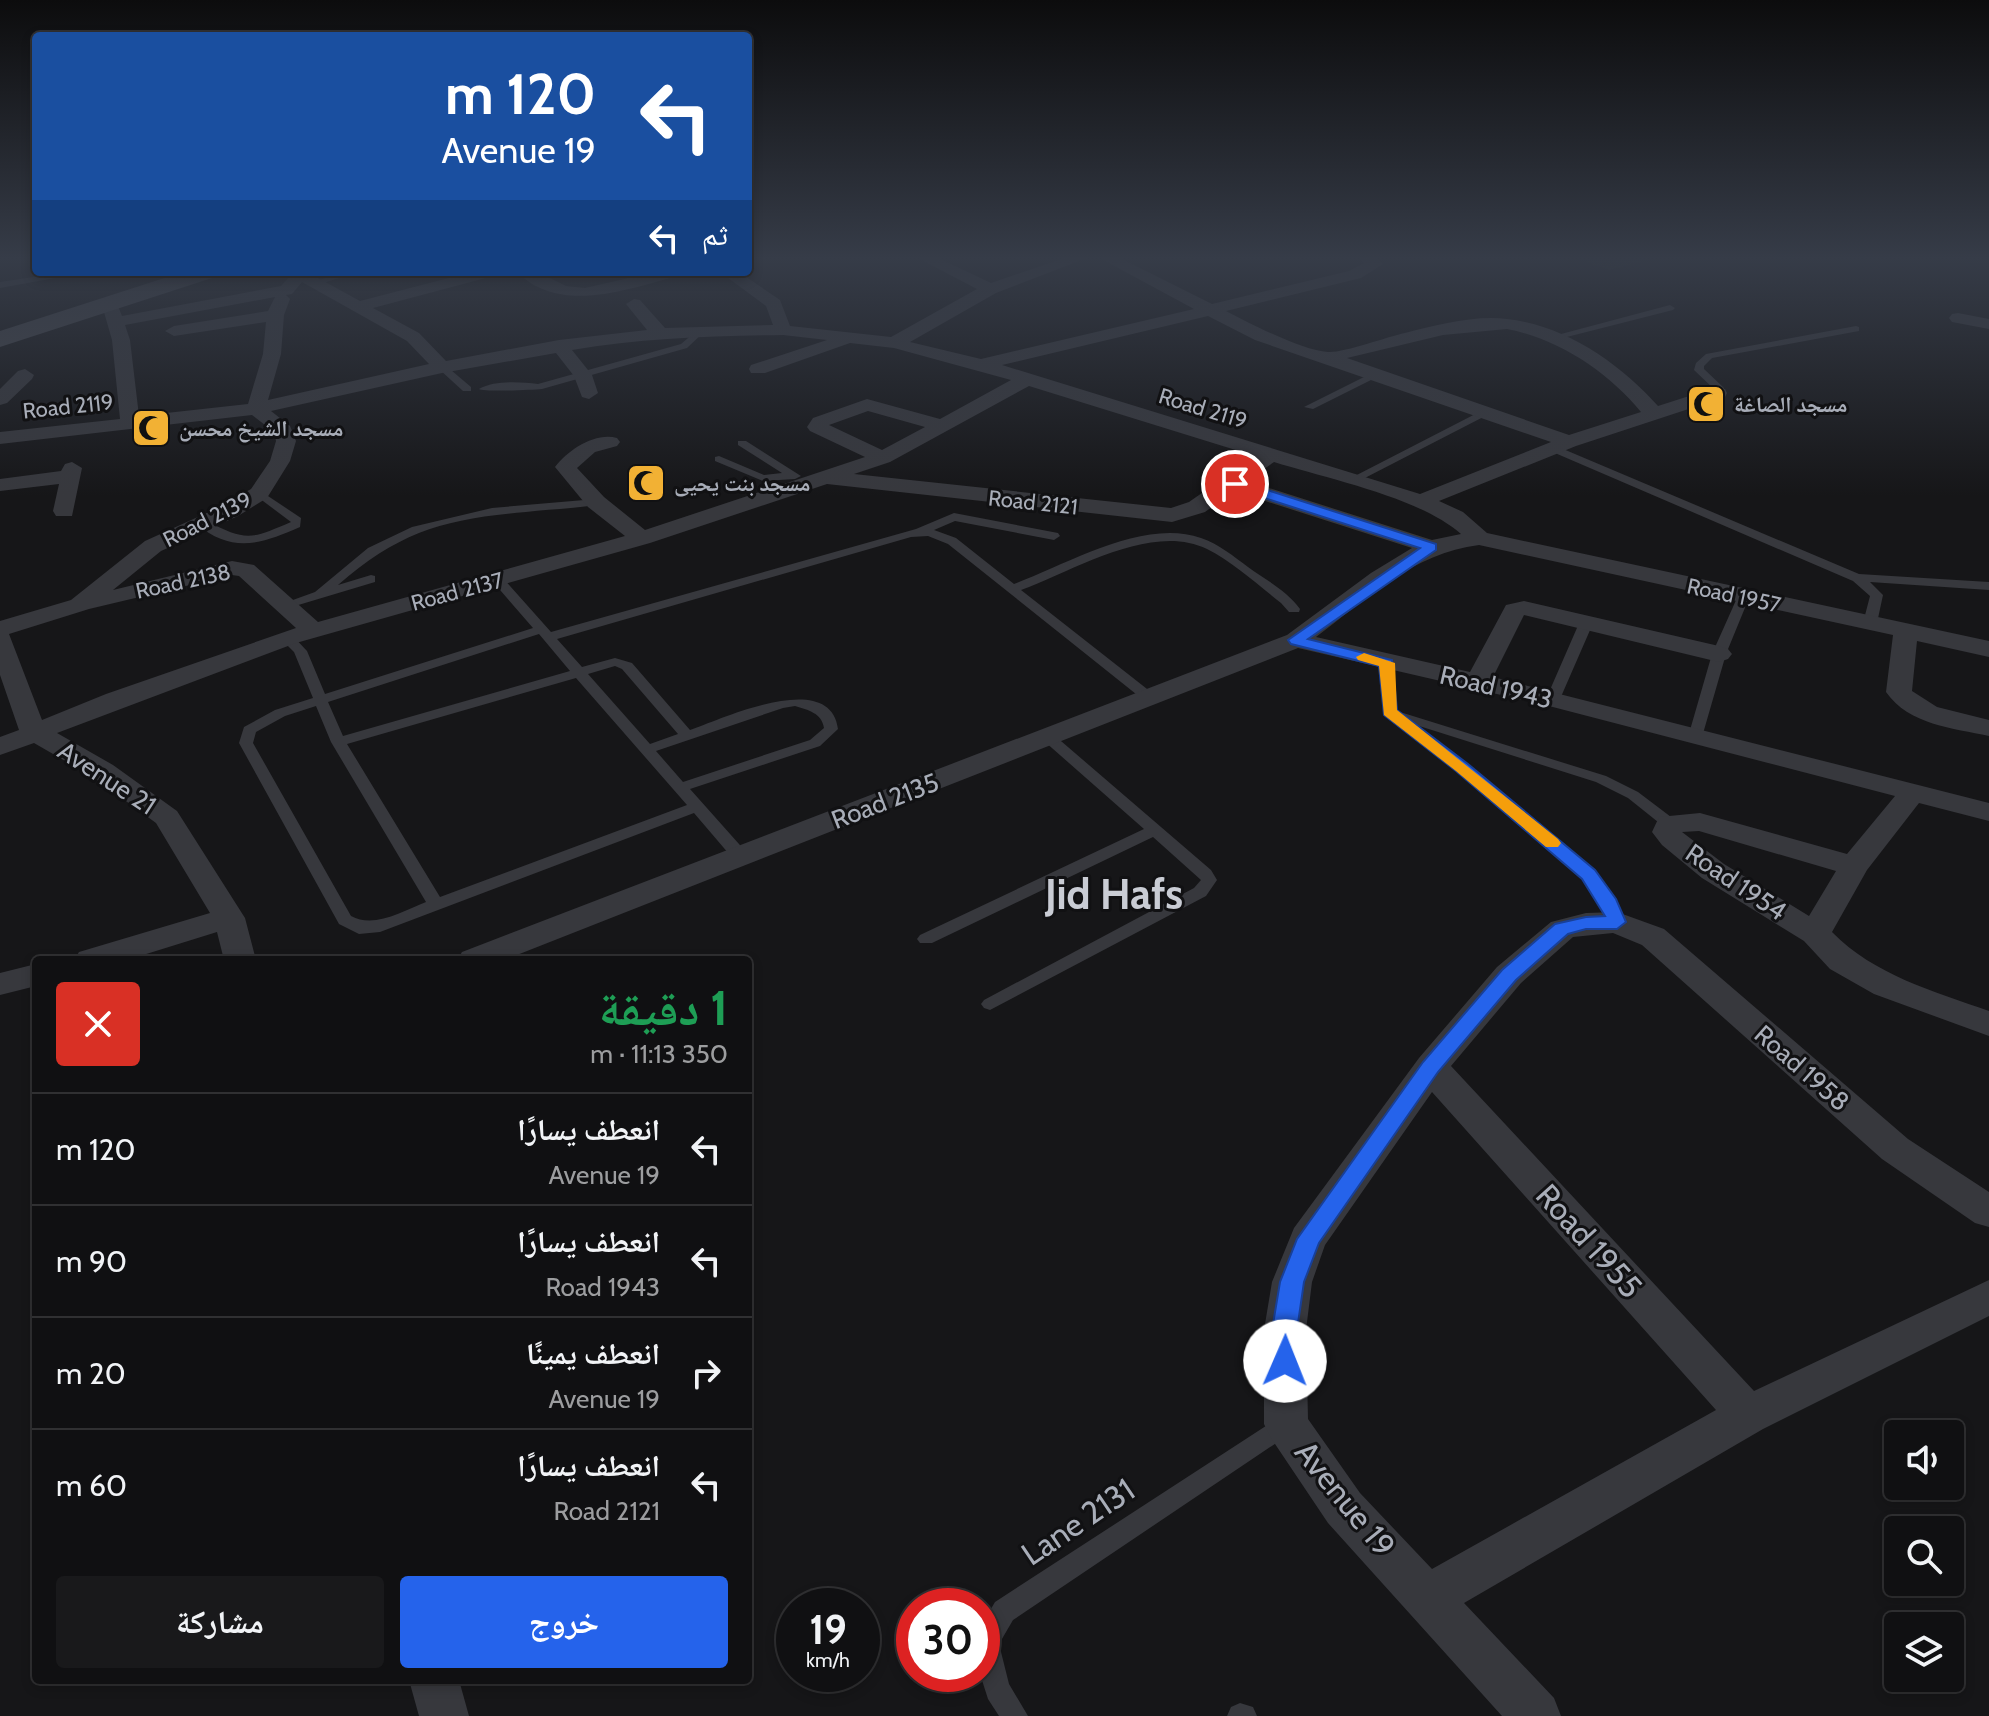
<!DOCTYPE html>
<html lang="ar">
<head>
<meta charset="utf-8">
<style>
  :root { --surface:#101012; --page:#19191b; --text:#f1f3f6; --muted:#9c9d9f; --line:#303032; --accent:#2563eb }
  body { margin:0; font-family:Cabin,"Noto Naskh Arabic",sans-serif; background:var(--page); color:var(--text); direction:rtl; height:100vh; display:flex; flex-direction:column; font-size:30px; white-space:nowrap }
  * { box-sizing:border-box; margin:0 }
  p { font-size:26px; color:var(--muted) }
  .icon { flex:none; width:44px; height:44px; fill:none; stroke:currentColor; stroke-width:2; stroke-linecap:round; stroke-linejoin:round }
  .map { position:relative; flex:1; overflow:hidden; direction:ltr }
  .drawer { position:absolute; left:32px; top:956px; width:720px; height:728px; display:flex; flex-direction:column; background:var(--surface); border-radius:8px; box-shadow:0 4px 12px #0003,0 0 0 2px var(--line); direction:rtl }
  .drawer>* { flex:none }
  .hud { position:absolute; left:32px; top:32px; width:720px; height:244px; border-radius:8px; box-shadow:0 4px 12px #0003,0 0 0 2px var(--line); direction:rtl; background:#1a4fa0; color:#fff; overflow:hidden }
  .tools { position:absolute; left:1884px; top:1420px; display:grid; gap:16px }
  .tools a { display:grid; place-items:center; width:80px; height:80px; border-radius:8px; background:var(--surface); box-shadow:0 4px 12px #0003,0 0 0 2px var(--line); font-size:40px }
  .speed { position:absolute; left:776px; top:1588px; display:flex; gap:16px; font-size:40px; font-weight:700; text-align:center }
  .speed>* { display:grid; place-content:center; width:104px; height:104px; border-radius:50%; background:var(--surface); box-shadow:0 4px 12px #0003,0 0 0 2px var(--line); line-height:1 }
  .speed small { font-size:20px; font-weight:400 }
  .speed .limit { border:12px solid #d22; background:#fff; color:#111 }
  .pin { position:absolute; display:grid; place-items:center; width:68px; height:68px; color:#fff; margin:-34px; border:4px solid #fff; border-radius:50%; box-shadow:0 2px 8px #0007 }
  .me { position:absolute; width:88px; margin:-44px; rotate:1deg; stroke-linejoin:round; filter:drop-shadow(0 0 6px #0008) }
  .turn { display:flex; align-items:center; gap:28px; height:168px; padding:0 24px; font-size:36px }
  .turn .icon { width:104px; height:104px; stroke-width:2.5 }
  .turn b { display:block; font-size:56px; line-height:68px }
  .then { display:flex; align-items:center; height:76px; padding:0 24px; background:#0003; gap:16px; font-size:30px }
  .round { display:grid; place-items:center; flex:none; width:84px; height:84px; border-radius:8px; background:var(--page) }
  .head { display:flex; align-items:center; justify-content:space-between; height:136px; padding:0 24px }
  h1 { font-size:48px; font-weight:700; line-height:60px; color:#1e9e55 }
  .primary-button { display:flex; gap:16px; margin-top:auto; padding:16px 24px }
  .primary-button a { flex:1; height:92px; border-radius:8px; background:var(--accent); color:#fff; font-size:32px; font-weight:700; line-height:92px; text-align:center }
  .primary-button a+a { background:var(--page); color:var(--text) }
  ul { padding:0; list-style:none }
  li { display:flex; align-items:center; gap:24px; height:112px; padding:0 24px; border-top:2px solid var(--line) }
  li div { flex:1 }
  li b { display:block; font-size:30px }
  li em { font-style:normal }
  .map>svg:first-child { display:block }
  .green { fill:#1e261f }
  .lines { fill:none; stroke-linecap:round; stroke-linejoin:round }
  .lane { fill:#37383d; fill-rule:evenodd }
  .street { fill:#37383d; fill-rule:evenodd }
  .secondary { fill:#45474d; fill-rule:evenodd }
  .route { fill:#2563eb; stroke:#184099; stroke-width:2 }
  .slow { fill:#f59e0b }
  .labels { text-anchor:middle; stroke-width:6; stroke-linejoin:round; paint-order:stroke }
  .far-poi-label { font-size:22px; font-weight:bold; fill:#a8adb8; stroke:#111113; text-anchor:start }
  .far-street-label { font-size:22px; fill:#a8adb8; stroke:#111113 }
  .street-label { font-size:26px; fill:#a8adb8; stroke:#111113 }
  .near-street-label { font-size:32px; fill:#a8adb8; stroke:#111113 }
  .town-label { font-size:42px; font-weight:bold; fill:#c9ccd4; stroke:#111113 }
</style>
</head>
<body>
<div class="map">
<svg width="1989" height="1716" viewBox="0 0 1989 1716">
  <rect width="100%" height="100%" fill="#161618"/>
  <path class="green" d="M 1570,256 L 1663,256 L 1609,270 Z"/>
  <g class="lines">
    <path class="lane" d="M 67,272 L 88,272 L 0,288 L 0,282 Z
      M 344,272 L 358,272 L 314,286 L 310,283 Z
      M 1670,305 L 1675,308 L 1673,310 L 1551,341 L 1546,338 Z
      M 1856,326 L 1859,327 L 1859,331 L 1712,358 L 1704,366 L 1704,369 L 1724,388 L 1722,395 L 1714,395 L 1714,389 L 1694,370 L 1696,363 L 1706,354 Z
      M 700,328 L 705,331 L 687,348 L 542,389 C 531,390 484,392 479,389 C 495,380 520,382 538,384 L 681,344 Z
      M 439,365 L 445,365 L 471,387 L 471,391 L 463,391 L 439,369 Z
      M 1378,370 L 1383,373 L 1381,375 L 1313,409 L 1304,407 Z
      M 1487,408 L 1491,409 L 1491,413 L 1359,481 L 1349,479 Z
      M 738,441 L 746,441 L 801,476 L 795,479 L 763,481 L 715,461 L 715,457 L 719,456 L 764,475 L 782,473 L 738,445 Z
      M 1548,446 L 1556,446 L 1859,574 L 1989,582 L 1989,590 L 1870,582 L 1883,595 L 1877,623 L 1870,627 L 1865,626 L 1863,623 L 1870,596 L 1853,581 L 1548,450 Z
      M 259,490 L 301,518 L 300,527 C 261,544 233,554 196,524 L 202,520 L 206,521 C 247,541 249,540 291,522 L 255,495 L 253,493 Z
      M 596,499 L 602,502 L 600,504 C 576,509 550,509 526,512 C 445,519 400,531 338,585 L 371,575 L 375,576 L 375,582 L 285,609 L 279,605 L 315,592 L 368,548 L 412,527 L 492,508 Z
      M 954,513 L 1058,533 L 1060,536 L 1054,540 L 955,521 L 934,530 L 956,538 L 1014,584 C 1068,564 1143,518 1201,538 C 1219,544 1233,556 1248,567 C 1266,580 1287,591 1300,609 L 1299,612 L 1289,612 L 1281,603 C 1258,585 1233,562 1207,549 C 1152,522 1075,570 1021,590 L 1156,696 L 1158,699 L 1156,702 L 1146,702 L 948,544 L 928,536 L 911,537 L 557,639 L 582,667 L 615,658 L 632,663 L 690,730 C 722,719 830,668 838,729 L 820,746 L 690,789 L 747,853 L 749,857 L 747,861 L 735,861 L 694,813 L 380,932 L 359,934 L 339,924 L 239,743 L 244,727 L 275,710 L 313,698 L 294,652 L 280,638 L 282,635 L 292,635 L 307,651 L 325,694 L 533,628 L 494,583 L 494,577 L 502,577 L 551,632 L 916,529 ZM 539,634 L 570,671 L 343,736 L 328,702 ZM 615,666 L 622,669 L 678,734 L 650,744 L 588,674 ZM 576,678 L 687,805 L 440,897 L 347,744 ZM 316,706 L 331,742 L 426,902 C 403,911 374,929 351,916 L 253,743 L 256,732 L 285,716 ZM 795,706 C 808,710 822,713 824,728 L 810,740 L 683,782 L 656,751 L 783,708 Z
      M 1743,594 L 1749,598 L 1726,654 L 1702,737 L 1695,741 L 1690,740 L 1688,737 L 1712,654 L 1737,598 Z
      M 1587,617 L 1594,621 L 1560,699 L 1558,702 L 1548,702 L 1546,699 L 1580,621 Z
      M 1387,659 L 1394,663 L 1396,710 L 1400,712 L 1606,776 L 1638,792 L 1675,820 L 1677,823 L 1675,826 L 1663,826 L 1628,798 L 1596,782 L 1416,725 L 1594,870 L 1614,899 L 1625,922 L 1623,926 L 1611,926 L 1598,900 L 1582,878 L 1457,771 L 1384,714 L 1380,663 Z
      M 1049,734 L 1054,735 L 1211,870 L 1217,880 L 1206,896 L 990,1010 L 984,1008 L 981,1004 L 984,1000 L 1194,888 L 1201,880 L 1153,837 L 932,943 L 920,943 L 917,939 L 920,935 L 1144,829 L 1044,741 L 1042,738 Z
      M 1286,1413 L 1294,1417 L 1298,1424 L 1294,1431 L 1013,1620 L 999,1644 L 1009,1684 L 1028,1716 L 999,1716 L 988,1699 L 980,1674 L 982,1624 L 995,1602 Z
      M 1240,1703 L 1253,1707 L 1257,1716 L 1227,1716 L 1231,1707 Z"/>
    <path class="street" d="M 914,256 L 934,256 L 991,283 L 1070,256 L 1092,256 L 996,293 L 910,342 L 981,359 L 1194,309 L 1096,256 L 1116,256 L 1212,304 L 1349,271 L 1364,263 L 1356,256 L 1374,256 L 1383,264 L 1361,278 L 1226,311 C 1249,323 1303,351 1328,352 C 1344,353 1386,337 1405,333 C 1437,325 1474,315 1507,319 C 1565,325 1621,364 1658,406 L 1711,389 L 1725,389 L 1727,393 L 1725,397 L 1576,446 L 1439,501 L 1463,512 L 1487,533 L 1989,641 L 1989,657 L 1917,641 L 1912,691 L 1937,707 L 1989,720 L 1989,736 C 1953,728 1909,725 1886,692 L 1893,635 L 1479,545 C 1413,553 1367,599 1316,637 L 1470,672 L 1506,605 L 1524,601 L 1719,646 L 1728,649 L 1732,654 L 1728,659 L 1719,662 L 1524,615 L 1493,677 L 1989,803 L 1989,821 L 1919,803 L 1867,870 L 1832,932 C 1874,975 1933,991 1989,1011 L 1989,1036 L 1874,994 L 1830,969 L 1804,941 L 1702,878 L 1662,845 L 1652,832 L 1659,817 L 1700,813 L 1847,854 L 1895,796 L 1549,706 L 1298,648 L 504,960 L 457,960 L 462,952 L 1287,635 L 1371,573 L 1412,548 L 1234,491 L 1205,512 L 1172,522 L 827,484 L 650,543 L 296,643 L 57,733 L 113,765 L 177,811 L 245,918 L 256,960 L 224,960 L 217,932 L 127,960 L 74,960 L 79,952 L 210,913 L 156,823 L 93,777 L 34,743 L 0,755 L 0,737 L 19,730 L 0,675 L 0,621 L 71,600 L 145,541 L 222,506 L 251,489 L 270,461 L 276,441 L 274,432 L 252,415 L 0,444 L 0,432 L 120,419 L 112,340 L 102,305 L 104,301 L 116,301 L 122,316 L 281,286 L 290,276 L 287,272 L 307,272 L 360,301 L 472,272 L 499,272 L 497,275 L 373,308 L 419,333 L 446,361 L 559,340 L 647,330 L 626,304 L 634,299 L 640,300 L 665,328 L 773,325 L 766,306 L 720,272 L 739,272 L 780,300 L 790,326 L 891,337 L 977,289 ZM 302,282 L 407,341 L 429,364 L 268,400 L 281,354 L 284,315 L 290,299 L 286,295 L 292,294 ZM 275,297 L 268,311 L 174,326 L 165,331 L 174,336 L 266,322 L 263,354 L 248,404 L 139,416 L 130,340 L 125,325 ZM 1208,316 L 1255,340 L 1551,442 L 1420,494 L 1002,365 ZM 1507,329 C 1559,339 1608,372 1641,412 L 1569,435 L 1347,358 L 1443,335 ZM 783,335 L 827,340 L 751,365 L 749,369 L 751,373 L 765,373 L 850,343 L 894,348 L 1011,380 L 940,419 L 867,399 L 813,418 L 807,427 L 810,431 L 865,457 L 645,530 L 604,497 L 577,468 L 595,452 L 617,446 L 620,442 L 617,438 C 595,432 568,450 555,467 L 588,507 L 625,536 L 318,622 L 254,565 L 232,561 L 113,590 L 161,551 L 238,516 L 267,498 L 290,461 L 296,441 L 290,426 L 271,411 L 442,373 L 556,353 L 574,376 L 582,397 L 589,399 L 598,393 L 592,375 L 572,350 C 642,338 712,336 783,335 ZM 1029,386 L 1255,456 L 1189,502 L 1171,508 L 854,474 L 890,462 ZM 868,411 L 925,427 L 882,450 L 829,425 ZM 1274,462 C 1328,479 1419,497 1461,534 L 1432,540 L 1247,481 ZM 232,575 L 239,576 L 296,628 L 106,694 L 42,720 L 9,634 L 89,609 ZM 1699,831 L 1836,871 L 1809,916 L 1724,864 L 1682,832 Z
      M 517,272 L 538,272 L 566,286 L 585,288 L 655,272 L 684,272 L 682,275 C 630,288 561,316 517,272 Z
      M 1958,313 L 1989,319 L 1989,329 L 1952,322 L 1949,318 L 1952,314 Z
      M 25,369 L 34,375 L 32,379 L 7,403 L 0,405 L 0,389 L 18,371 Z
      M 72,462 L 82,468 L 72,516 L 56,516 L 53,511 L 59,484 L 0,491 L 0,479 L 61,471 L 65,464 Z
      M 1617,912 L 1664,929 L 1908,1139 L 1989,1192 L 1989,1227 L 1975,1223 L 1882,1159 L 1642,945 L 1613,933 L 1573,937 L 1521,983 L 1451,1066 L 1754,1391 L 1989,1280 L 1989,1316 L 1763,1429 L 1464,1603 L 1554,1698 L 1561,1716 L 1502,1716 L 1328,1523 L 1271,1438 L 1264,1424 L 1264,1330 L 1272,1282 L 1294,1228 L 1419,1058 L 1497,967 L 1551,922 L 1586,913 ZM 1432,1092 L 1716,1410 L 1432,1569 L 1360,1493 L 1308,1419 L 1306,1330 L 1312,1282 L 1325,1245 Z
      M 36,964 L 36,986 L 0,995 L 0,973 Z
      M 409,1680 L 459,1680 L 469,1716 L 419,1716 Z"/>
    <path class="secondary" d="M 183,272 L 219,272 L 215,277 L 0,347 L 0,331 Z"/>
  </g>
  <linearGradient id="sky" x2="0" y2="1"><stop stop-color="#0c0c0d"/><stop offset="0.52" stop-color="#363c48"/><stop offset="1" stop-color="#363c48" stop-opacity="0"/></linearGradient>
  <rect width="1989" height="496" fill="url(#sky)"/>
  <path class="route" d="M 1230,481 L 1239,481 L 1436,544 L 1436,550 L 1308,639 L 1392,660 L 1397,710 L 1468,764 L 1595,870 L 1616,899 L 1626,922 L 1617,929 L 1586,929 L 1568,934 L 1516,980 L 1438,1072 L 1319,1243 L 1304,1282 L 1297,1330 L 1298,1361 L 1294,1369 L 1285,1372 L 1276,1369 L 1272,1361 L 1272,1330 L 1280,1282 L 1297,1239 L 1423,1062 L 1502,970 L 1555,924 L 1586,917 L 1605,916 L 1582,879 L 1456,771 L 1384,715 L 1379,666 L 1291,644 L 1288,640 L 1420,548 L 1230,487 Z"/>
  <path class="slow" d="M 1364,653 L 1395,663 L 1397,710 L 1558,839 L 1561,843 L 1558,847 L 1546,847 L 1456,771 L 1384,715 L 1379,666 L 1358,660 L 1356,657 Z"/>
  <defs>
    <g id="mosque-square" transform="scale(2)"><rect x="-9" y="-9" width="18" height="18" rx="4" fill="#f2b134" stroke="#111113"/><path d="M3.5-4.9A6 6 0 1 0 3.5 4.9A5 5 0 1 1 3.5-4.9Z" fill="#111"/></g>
  </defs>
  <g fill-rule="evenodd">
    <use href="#mosque-square" x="1706" y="404"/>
    <use href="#mosque-square" x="151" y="428"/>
    <use href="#mosque-square" x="646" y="483"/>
  </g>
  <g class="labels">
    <g class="far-poi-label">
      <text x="1734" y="412">مسجد الصاغة</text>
      <text x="179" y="436">مسجد الشيخ محسن</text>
      <text x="674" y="491">مسجد بنت يحيى</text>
    </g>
    <g class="far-street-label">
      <text transform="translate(68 406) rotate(-6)" y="8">Road 2119</text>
      <text transform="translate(1203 408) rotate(17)" y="8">Road 2119</text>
      <text transform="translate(1033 502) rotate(6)" y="8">Road 2121</text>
      <text transform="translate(207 519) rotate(-27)" y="8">Road 2139</text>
      <text transform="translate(183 581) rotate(-12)" y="8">Road 2138</text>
      <text transform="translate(457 591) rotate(-15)" y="8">Road 2137</text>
      <text transform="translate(1734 595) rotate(12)" y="8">Road 1957</text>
    </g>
    <g class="street-label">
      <text transform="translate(1496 687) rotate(13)" y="9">Road 1943</text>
      <text transform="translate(107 778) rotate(33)" y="9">Avenue 21</text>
      <text transform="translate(885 801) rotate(-21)" y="9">Road 2135</text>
      <text transform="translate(1736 882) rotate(34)" y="9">Road 1954</text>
      <text transform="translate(1802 1068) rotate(41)" y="9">Road 1958</text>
    </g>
    <g class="near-street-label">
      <text transform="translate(1589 1241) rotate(48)" y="11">Road 1955</text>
      <text transform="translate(1345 1499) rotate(51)" y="11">Avenue 19</text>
      <text transform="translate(1078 1522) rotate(-34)" y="11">Lane 2131</text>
    </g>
    <g class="town-label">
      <text x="1114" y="909">Jid Hafs</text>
    </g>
  </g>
</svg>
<div class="tools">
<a><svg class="icon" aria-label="sound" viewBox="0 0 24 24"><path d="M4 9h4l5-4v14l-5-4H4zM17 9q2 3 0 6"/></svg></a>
<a><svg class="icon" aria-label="search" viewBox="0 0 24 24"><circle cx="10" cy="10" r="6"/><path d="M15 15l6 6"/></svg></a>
<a><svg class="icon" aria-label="layers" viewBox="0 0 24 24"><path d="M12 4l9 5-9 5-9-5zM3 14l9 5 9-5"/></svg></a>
</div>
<div class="speed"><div>19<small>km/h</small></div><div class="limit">30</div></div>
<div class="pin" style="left:1235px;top:484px;background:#d93025"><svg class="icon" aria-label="arrive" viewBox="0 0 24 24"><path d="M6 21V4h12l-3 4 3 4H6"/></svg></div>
<svg class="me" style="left:1285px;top:1361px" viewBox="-20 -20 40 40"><circle r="19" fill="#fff"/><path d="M0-13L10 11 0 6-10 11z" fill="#2563eb"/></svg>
<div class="hud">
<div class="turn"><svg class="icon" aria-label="left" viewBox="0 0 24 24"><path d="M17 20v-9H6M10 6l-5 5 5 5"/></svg><div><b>120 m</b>Avenue 19</div></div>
<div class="then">ثم<svg class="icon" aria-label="left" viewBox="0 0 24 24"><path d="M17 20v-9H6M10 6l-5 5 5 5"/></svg></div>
</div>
<section class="drawer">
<div class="head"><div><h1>1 دقيقة</h1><p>350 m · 11:13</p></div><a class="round" style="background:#d93025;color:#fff"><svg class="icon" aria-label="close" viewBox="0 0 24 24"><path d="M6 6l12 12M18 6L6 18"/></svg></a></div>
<ul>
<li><svg class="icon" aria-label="left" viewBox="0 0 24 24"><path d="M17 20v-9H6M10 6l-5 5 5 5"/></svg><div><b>انعطف يسارًا</b><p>Avenue 19</p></div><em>120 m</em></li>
<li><svg class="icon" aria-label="left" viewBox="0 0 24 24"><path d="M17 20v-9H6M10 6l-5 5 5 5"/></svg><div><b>انعطف يسارًا</b><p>Road 1943</p></div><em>90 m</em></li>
<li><svg class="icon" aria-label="right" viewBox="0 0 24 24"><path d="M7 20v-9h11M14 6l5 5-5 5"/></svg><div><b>انعطف يمينًا</b><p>Avenue 19</p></div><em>20 m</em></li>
<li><svg class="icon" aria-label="left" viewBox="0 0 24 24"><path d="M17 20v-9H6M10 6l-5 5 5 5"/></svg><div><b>انعطف يسارًا</b><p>Road 2121</p></div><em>60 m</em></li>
</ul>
<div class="primary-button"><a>خروج</a><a>مشاركة</a></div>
</section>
</div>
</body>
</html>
